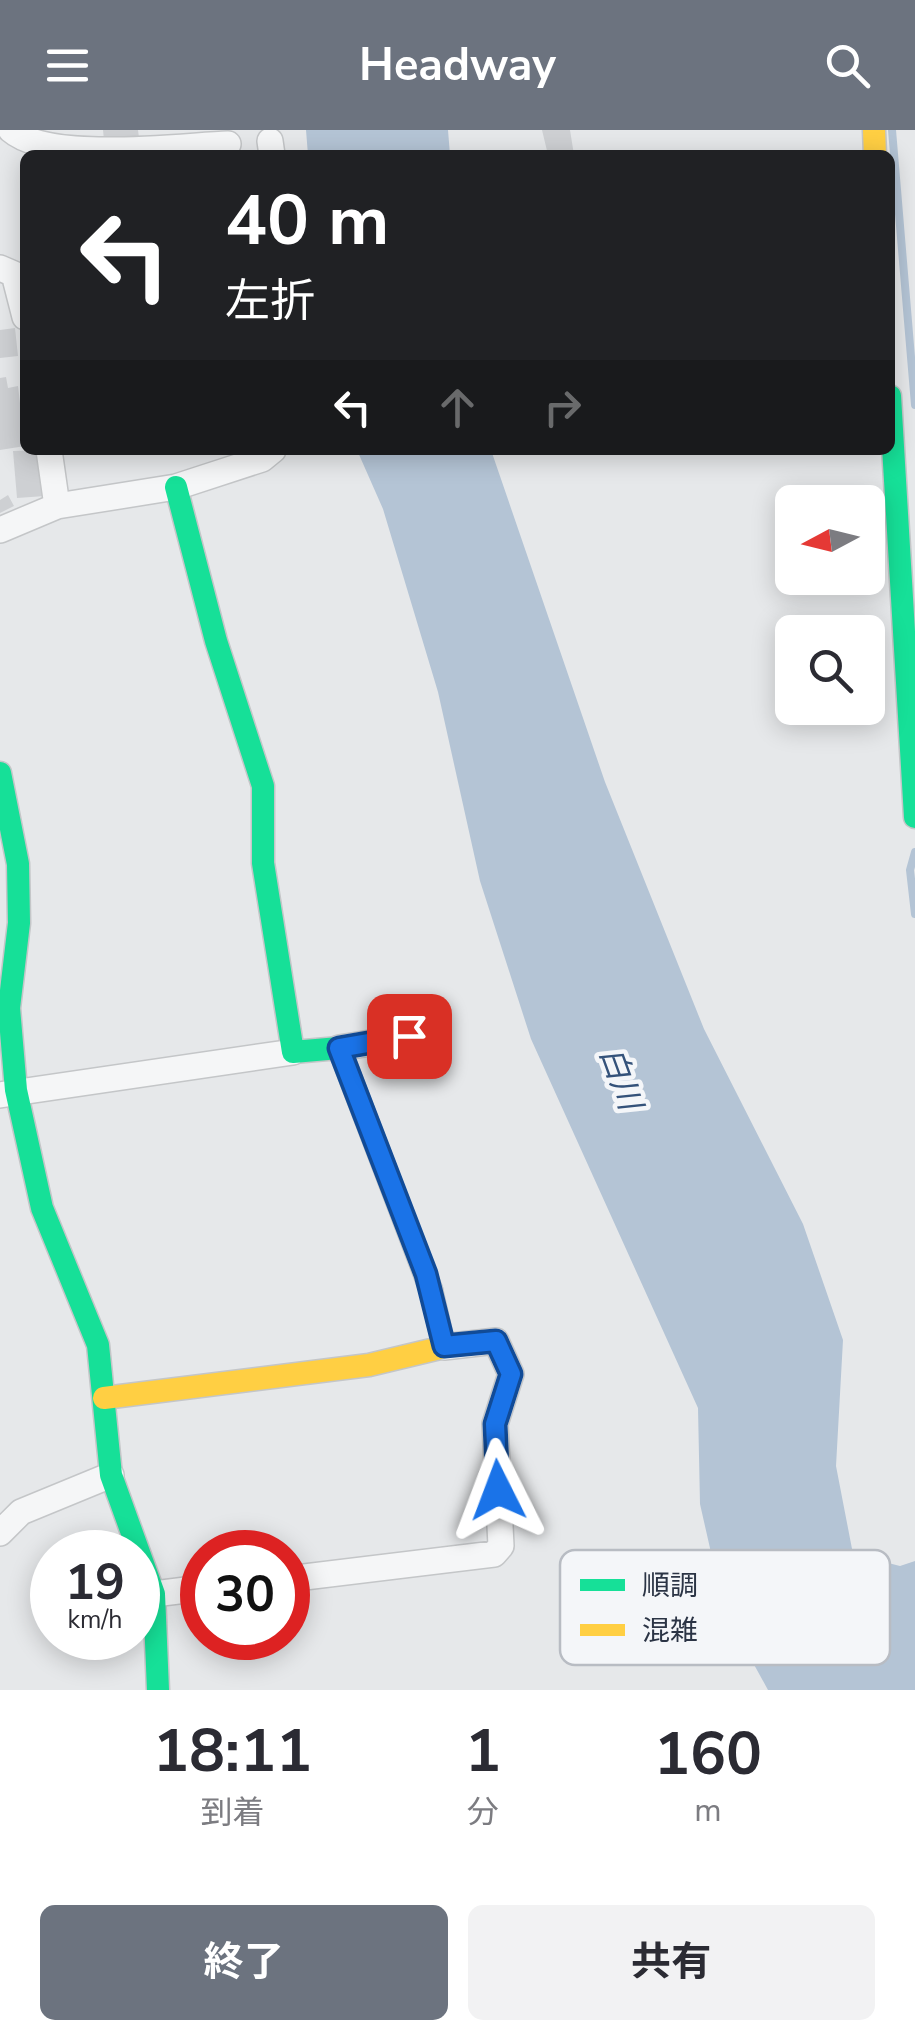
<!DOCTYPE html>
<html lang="ja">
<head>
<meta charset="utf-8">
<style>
  :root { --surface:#fff; --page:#f2f2f3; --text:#2b2b33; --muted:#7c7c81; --accent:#6c737f }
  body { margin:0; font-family:"Nunito Sans","Noto Sans JP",sans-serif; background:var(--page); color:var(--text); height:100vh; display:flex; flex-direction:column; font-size:38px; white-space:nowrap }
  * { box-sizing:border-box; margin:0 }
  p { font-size:32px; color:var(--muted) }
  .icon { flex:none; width:55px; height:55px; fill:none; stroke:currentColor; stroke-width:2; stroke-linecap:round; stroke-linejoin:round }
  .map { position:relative; height:1560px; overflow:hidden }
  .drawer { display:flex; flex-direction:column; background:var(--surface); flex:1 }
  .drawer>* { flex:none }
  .guide { position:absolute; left:20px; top:20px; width:875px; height:305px; border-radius:15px; box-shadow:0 5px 25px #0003; background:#202124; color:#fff; overflow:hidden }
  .needle { width:65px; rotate:263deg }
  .tools { position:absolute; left:775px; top:355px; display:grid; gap:20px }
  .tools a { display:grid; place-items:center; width:110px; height:110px; border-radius:15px; background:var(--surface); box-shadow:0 5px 25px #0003; font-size:50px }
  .speed { position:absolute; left:30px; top:1400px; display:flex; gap:20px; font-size:50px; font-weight:700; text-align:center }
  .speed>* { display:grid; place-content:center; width:130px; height:130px; border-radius:50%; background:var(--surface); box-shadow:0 5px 25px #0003; line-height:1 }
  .speed small { font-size:25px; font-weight:400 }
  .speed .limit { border:15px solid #d22; background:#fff; color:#111 }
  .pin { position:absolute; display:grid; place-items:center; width:85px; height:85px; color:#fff; margin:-42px; border-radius:20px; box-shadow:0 5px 15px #0006 }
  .me { position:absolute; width:110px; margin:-55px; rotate:357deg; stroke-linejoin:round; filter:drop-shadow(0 0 8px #0008) }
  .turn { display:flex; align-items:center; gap:35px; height:210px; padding:0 40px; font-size:45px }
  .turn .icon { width:130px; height:130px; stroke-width:2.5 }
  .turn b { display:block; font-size:70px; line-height:85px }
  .lanes { display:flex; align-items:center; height:95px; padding:0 40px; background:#0003; justify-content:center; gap:50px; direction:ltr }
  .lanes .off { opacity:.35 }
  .eta { display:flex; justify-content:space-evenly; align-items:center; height:170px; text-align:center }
  .eta b { font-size:60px; font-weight:700; line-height:70px }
  .button { display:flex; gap:20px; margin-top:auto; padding:20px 40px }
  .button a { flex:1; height:115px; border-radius:15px; background:var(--accent); color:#fff; font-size:40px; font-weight:700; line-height:115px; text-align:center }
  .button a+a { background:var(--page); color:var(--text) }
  header { display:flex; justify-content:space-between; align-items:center; height:130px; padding:0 40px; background:var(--accent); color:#fff; font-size:45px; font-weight:700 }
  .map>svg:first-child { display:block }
  .water { fill:#b4c4d5 }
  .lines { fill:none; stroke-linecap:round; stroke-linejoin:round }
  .stream { stroke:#b4c4d5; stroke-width:8 }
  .building { fill:#ced0d3 }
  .street-casing { stroke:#c4c6c8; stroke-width:28 }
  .fast-casing { stroke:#c4c6c8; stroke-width:25 }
  .slow-casing { stroke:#c4c6c8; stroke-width:25 }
  .street { stroke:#f5f6f7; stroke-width:25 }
  .fast { stroke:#16e098; stroke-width:22 }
  .slow { stroke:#ffcf43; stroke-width:22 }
  .route-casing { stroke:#114b97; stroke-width:25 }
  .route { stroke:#1a73e8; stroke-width:18 }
  .labels { text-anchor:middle; stroke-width:9; stroke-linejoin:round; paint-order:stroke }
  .water-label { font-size:32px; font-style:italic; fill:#34527a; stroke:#f4f6f9 }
  .key { fill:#f4f6f9; stroke:#b8bcc3; stroke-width:2.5 }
  .key-label { font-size:28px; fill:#2b3445 }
</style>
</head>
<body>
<header><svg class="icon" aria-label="menu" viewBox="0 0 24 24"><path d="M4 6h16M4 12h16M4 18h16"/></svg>Headway<svg class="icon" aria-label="search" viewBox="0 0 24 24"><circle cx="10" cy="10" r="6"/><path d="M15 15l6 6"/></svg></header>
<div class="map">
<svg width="915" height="1560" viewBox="0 0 915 1560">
  <rect width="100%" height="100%" fill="#e6e8ea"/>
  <path class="water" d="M 306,0 L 448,0 L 450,25 L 308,25 Z
    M 357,320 L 491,320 L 605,652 L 704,899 L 803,1094 L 843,1210 L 836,1336 L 853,1424 L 900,1436 L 915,1431 L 915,1560 L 768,1560 L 724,1480 L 700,1374 L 698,1278 L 531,909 L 480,751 L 438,562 L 383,379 Z"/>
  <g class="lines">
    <path class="stream" d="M 892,0 L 915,275
      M 915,722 L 910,740 L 915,784"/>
  </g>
  <path class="building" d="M 103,0 L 138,0 L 139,8 L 104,10 Z
    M 542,0 L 570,0 L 574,25 L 548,25 Z
    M 15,198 L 18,226 L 0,228 L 0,200 Z
    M 6,247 L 8,258 L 18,256 L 25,316 L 0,320 L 0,248 Z
    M 41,320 L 45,366 L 17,368 L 13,321 Z
    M 8,365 L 14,376 L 0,383 L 0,370 Z"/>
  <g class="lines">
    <g class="street-casing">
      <path id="street" d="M 11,0 C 49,33 177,16 228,14
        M 270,11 L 272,25
        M 0,138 L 14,144 L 25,187
        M 49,320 L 57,376
        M 0,400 L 57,376 L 176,357 L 262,329 L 273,320
        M 339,918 L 409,907
        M 0,965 L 293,922
        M 0,1403 L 21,1382 L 111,1345
        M 288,1449 L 494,1424 L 501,1416 L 495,1294 L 511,1244 L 496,1211 L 444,1217
        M 154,1464 L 202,1458"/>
    </g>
    <g class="fast-casing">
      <path id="fast" d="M 890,266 L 915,687
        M 176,357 L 216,511 L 263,656 L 263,733 L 293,922 L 339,918 L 431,1160
        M 0,643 L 18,734 L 19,793 L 9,878 L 16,960 L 42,1078 L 98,1215 L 111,1345 L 154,1464 L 158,1560"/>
    </g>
    <g class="slow-casing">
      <path id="slow" d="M 874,0 L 875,25
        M 104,1268 L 369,1235 L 444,1217 L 431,1160"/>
    </g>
    <use href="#street" class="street"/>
    <use href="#fast" class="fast"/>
    <use href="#slow" class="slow"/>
  </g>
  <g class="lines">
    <g class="route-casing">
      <path id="route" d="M 409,906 L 339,918 L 426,1144 L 444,1216 L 496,1211 L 511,1244 L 495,1294 L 498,1360"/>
    </g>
    <use href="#route" class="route"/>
  </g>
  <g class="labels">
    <g class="water-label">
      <text transform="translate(621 948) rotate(70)" y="11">白川</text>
    </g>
  </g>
  <rect x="560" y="1420" width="330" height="115" rx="15" class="key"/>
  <rect x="580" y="1449" width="45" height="12" fill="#16e098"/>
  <rect x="580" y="1494" width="45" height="12" fill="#ffcf43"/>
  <g class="key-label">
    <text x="642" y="1465">順調</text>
    <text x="642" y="1510">混雑</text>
  </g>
</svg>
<div class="tools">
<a><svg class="needle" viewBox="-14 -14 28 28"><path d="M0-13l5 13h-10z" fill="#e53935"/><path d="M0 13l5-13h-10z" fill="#7c7c81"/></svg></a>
<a><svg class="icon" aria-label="search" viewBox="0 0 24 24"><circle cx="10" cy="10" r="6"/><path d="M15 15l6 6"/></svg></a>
</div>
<div class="speed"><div>19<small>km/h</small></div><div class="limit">30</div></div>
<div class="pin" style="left:409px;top:906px;background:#d93025"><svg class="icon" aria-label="arrive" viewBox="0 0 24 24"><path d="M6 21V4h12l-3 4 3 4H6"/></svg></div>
<svg class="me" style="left:498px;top:1360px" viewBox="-20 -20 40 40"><path d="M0-17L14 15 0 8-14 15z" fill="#1a73e8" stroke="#fff" stroke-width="4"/></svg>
<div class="guide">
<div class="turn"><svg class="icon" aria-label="left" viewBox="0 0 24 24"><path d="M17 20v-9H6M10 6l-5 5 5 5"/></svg><div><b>40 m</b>左折</div></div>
<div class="lanes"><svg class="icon" aria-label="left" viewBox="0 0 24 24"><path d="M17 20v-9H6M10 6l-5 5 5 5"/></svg><svg class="icon off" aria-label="ahead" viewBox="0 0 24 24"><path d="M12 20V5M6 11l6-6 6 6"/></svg><svg class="icon off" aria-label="right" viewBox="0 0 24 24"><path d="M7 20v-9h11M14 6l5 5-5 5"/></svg></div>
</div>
</div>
<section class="drawer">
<div class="eta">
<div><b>18:11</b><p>到着</p></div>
<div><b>1</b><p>分</p></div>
<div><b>160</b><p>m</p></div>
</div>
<div class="button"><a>終了</a><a>共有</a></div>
</section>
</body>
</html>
